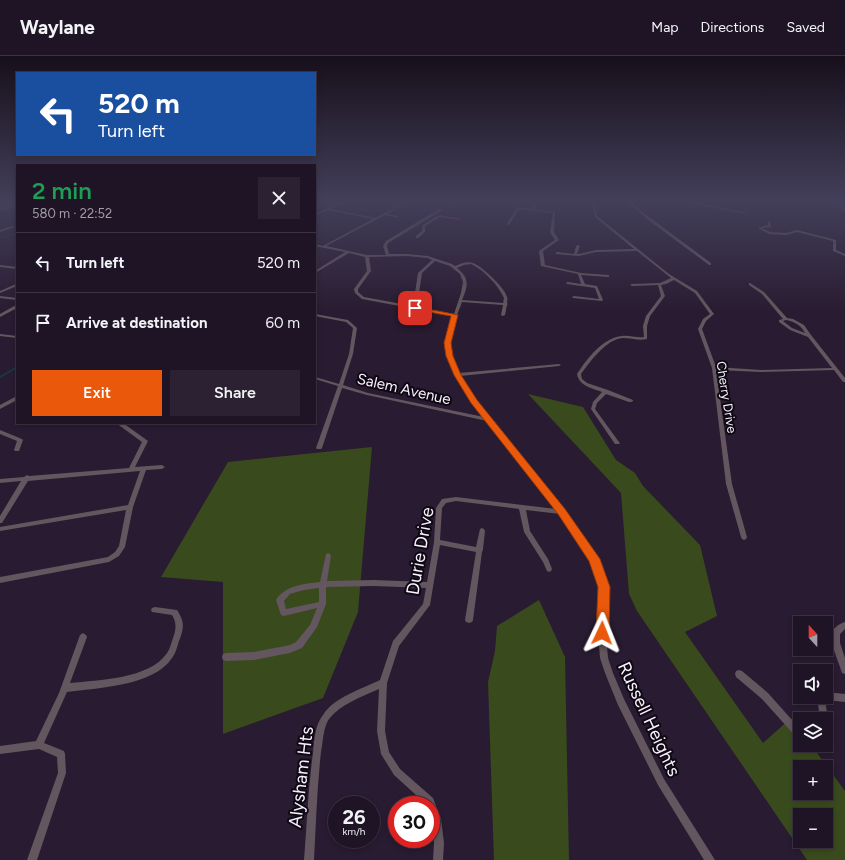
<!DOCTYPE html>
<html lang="en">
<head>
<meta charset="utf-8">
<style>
  :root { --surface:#1f1425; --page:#2c2132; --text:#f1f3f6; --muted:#a19ea7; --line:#3c3342; --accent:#ea580c }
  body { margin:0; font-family:Figtree,sans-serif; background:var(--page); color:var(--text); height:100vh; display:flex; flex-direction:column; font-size:15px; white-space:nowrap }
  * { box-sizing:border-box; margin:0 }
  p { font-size:13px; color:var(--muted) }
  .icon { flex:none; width:22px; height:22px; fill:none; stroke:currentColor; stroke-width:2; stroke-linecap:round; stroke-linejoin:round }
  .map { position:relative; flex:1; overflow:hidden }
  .details { position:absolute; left:16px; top:108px; width:300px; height:260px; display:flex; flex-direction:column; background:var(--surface); border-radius:0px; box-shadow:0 2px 6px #0003,0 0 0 1px var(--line) }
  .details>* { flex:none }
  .top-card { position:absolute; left:16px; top:16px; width:300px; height:84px; border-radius:0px; box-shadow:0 2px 6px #0003,0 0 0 1px var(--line); background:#1a4fa0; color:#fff; overflow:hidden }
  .needle { width:26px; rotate:339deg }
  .fabs { position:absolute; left:793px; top:560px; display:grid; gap:8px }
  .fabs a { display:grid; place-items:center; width:40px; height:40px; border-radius:0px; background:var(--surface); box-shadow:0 2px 6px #0003,0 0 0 1px var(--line); font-size:20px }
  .speed { position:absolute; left:328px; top:740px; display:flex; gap:8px; font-size:20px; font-weight:700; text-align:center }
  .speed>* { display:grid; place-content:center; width:52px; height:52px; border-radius:50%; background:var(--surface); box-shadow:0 2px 6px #0003,0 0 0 1px var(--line); line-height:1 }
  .speed small { font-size:10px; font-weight:400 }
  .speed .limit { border:6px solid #d22; background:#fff; color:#111 }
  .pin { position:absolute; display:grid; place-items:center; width:34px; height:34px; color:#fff; margin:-17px; border-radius:8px; box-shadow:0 2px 6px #0006 }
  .me { position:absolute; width:44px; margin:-22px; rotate:2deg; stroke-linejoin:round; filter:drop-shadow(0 0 3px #0008) }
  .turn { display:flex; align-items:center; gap:14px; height:84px; padding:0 16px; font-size:18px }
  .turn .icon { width:52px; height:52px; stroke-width:2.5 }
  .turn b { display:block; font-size:28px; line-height:34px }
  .round { display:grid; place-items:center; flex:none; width:42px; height:42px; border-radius:0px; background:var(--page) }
  .head { display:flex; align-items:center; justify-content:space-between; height:68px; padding:0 16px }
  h1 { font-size:24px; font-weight:600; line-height:30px; color:#1e9e55 }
  .primary-button { display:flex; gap:8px; margin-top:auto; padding:8px 16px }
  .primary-button a { flex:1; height:46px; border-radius:0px; background:var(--accent); color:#fff; font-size:16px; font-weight:600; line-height:46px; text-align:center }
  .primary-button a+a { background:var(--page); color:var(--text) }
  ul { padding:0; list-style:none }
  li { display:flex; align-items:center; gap:12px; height:60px; padding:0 16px; border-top:1px solid var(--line) }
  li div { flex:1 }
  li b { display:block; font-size:15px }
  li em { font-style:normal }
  header { display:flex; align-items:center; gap:24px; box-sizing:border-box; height:56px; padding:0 20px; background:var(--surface); border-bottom:1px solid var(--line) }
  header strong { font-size:19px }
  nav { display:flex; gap:22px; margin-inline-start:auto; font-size:14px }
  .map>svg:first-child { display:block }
  .green { fill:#394a1d; fill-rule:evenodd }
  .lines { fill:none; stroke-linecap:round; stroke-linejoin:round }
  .stream-far2 { stroke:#183a3f; stroke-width:1 }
  .stream-far1 { stroke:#183a3f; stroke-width:1.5 }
  .stream { stroke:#183a3f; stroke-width:2 }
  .street { fill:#63565e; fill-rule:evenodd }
  .route { fill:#ea580c; stroke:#983908 }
  .labels { text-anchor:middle; stroke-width:4; stroke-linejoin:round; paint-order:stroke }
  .far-street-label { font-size:13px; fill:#f9f0ff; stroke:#0e0912 }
  .street-label { font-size:15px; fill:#f9f0ff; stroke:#0e0912 }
  .near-street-label { font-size:18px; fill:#f9f0ff; stroke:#0e0912 }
</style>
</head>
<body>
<header>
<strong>Waylane</strong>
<nav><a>Map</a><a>Directions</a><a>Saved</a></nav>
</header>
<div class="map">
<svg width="845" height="804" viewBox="0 0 845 804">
  <rect width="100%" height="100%" fill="#291b31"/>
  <path class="green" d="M 528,338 L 583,351 L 616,404 L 635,417 L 643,430 L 700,489 L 717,560 L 685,576 L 763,687 L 791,662 L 800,673 L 800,689 L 811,689 L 845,735 L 845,804 L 807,804 L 637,555 L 629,538 L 621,437 ZM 800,711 L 826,711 L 826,737 L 800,737 ZM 800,759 L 826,759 L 826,785 L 800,785 Z
    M 372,391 L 358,556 L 323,642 L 223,678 L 223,526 L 161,521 L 228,406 Z
    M 539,544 L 565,601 L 569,804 L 494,804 L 488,626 L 495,595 L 497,570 Z"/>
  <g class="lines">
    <path class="stream-far2" d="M 0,182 L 17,177"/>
    <path class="stream-far1" d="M 14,313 L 17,311"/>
    <path class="stream" d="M 0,321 L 16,312"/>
    <path class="street" d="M 12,145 L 15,145 L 0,152 L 0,150 Z
      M 344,145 L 347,145 L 331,153 L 375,162 L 408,145 L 410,145 L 387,158 L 398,160 L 398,162 L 385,159 L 326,190 L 367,199 L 386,199 L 383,190 L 386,185 L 439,153 L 441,153 L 441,155 L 388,187 L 387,190 L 389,198 L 407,198 L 428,200 L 452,208 L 455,210 C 460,208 467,205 473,207 C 482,210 505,232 507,241 C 508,243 507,245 507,247 L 508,248 L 507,249 L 505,259 L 503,260 L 501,259 L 503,249 L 462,246 L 457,259 L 450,287 L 452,300 L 459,317 L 559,308 L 561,309 L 559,310 L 460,320 L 476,344 L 564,454 L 596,501 L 607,531 L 606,577 L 608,602 L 613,617 L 624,643 L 664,723 L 715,804 L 704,804 L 658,729 L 618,649 L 605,617 L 600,602 L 598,577 L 601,531 L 591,504 L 560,458 L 526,454 L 530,475 L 548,503 L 552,513 L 551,515 L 549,516 L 547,515 L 543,506 L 524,476 L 519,453 L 456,445 L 446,447 L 442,452 L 440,484 L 476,491 L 480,473 L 482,472 L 484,473 L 485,475 L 483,493 L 483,494 L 482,496 L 473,564 L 472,566 L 469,567 L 466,566 L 465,564 L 476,496 L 440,489 L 430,549 L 399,590 L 387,627 L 385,675 L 389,696 L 400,713 L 433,742 L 441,763 L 444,787 L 443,804 L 433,804 L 434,787 L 431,762 L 431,749 L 427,749 L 394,719 L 381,698 L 377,675 L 379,633 C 361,641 341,648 329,663 C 323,672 323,686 321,696 C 317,732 316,768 314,804 L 304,804 C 307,768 308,732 313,697 C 314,684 315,669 323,659 C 334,641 362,633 380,624 L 393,585 L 423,548 L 426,532 L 374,530 L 326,531 L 326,548 L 317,571 L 302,592 L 290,597 L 254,604 L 226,605 L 223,604 L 222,601 L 223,598 L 226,597 L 254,596 L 290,589 L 296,586 L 310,569 L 317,552 L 284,560 L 281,559 L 276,544 C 285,529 305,528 320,526 L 326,498 L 328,497 L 330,498 L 331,500 L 327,525 L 374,524 L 427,526 L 434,486 L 436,452 L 442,443 L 456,441 L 556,453 L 487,365 L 367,339 L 342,332 L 322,392 L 321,393 L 317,393 L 316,392 L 338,330 L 315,323 L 315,321 L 339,328 L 349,298 L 353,272 L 346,266 L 315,260 L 315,258 L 348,264 L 357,272 L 353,298 L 343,329 L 368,337 L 484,361 C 470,343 445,311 446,287 C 446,280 451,267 453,260 L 362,243 L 355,237 L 354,233 L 367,215 L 365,201 L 349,197 L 315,217 L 315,215 L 345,196 L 315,190 L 315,188 L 323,190 L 373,163 L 328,154 L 315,160 L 315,158 ZM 407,200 L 428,202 L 432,204 L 418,217 L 413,250 L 364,241 L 358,236 L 358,233 L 371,215 L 369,201 ZM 435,205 L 450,210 L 460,218 L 463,226 L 461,237 L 454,258 L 417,251 L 422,217 ZM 471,208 C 484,214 498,229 504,242 L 503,247 L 462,244 C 468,230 470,222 457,212 L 464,209 ZM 319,532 L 319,546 L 286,553 L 284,545 L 290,538 L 304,534 Z
      M 443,145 L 459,147 L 458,148 L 444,146 Z
      M 537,145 L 539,145 L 534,153 L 555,156 L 554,176 L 559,184 L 543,195 L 545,209 L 581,217 L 609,219 L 609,221 L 608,221 L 581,219 L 585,228 L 597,230 L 603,244 L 602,245 L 573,242 L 572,241 L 574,240 L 599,243 L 595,232 L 567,228 L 566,227 L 568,226 L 581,228 L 578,218 L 541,210 L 539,195 L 555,184 L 550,176 L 553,157 L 519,153 L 509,169 L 507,168 L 517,151 L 532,153 Z
      M 592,145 L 594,145 L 597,160 L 669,218 L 697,235 L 714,258 L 706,265 L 702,273 L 716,311 L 761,314 L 832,312 L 808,281 L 790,274 L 779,266 L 779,264 L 783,263 L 762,238 L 749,229 L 749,227 L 750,227 L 764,236 L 787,262 L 793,263 L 804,269 L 811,279 L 845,322 L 845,326 L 843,326 L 834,314 L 761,316 L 716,314 L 732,428 L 747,481 L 746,483 L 744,484 L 742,483 L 741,481 L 726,428 L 712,312 L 698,273 L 703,263 L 710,258 L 695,237 L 674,224 L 666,228 L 661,229 L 665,240 L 650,260 L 647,270 L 647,283 C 639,285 631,282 623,282 C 606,283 590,306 581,318 L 582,323 L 587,327 L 608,334 L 633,344 L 633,345 L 631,346 L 629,346 L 606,338 L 597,347 L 595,353 L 619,386 L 620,387 L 619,388 L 615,388 L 591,353 L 593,346 L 602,336 C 592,332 579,330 577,318 C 587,303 602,282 622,280 C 629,279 636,282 644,281 L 643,270 L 646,260 L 661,240 L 658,229 L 632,230 L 630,229 L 632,228 L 660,227 L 671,222 L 637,195 L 596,196 L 579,200 L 556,198 L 556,196 L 557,196 L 574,198 L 576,190 L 578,189 L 580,190 L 577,198 L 579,198 L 596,194 L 634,193 L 595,161 ZM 786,264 C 795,266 801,269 805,277 L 792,272 L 783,265 Z
      M 627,145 L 629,145 L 649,161 L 711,207 L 711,209 L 709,209 L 647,163 Z
      M 683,145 L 687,145 L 747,157 L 746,158 L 684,146 Z
      M 830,145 L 836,145 L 845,147 L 845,149 L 834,146 L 845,153 L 845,155 Z
      M 17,148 L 17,150 L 0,155 L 0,153 Z
      M 439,159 L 461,163 L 460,164 L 440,161 L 425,170 L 425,176 L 418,182 L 416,182 L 416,180 L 422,175 L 423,169 Z
      M 769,165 L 770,166 L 771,171 L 762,172 L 770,176 L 786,177 L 797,174 L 836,184 L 836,194 L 845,198 L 845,200 L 833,195 L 833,185 L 797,176 L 786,179 L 769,178 L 758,172 L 768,169 L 768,166 Z
      M 12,170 L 14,171 L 0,176 L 0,174 Z
      M 0,209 L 17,211 L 17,213 L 0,211 Z
      M 16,228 L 17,228 L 17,230 L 0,237 L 0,235 Z
      M 0,240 L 17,242 L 17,244 L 0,242 Z
      M 16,249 L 17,249 L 17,252 L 0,261 L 0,258 Z
      M 0,278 L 17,280 L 17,282 L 0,280 Z
      M 15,341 L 17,341 L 17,344 L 0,353 L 0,349 Z
      M 116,367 L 123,367 L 148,385 L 135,411 L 162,409 L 165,411 L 162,413 L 146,414 L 133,451 L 125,491 L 119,500 L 109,506 L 0,527 L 0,521 L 108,501 L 115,496 L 119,490 L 126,454 L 0,475 L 0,471 L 128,449 L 140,415 L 28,425 L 2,467 L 0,467 L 0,460 L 21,425 L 0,427 L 0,423 L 24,421 L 27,419 L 29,420 L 129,412 L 142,386 Z
      M 251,367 L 258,367 L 255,369 L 252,368 Z
      M 0,374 L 22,383 L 23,384 L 19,395 L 15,395 L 14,394 L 17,385 L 0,378 Z
      M 155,551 L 177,554 C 185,566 184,572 179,585 C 177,591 176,597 172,602 C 154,630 97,632 67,636 L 44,687 L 64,695 L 65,698 L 66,717 L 37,804 L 27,804 L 58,717 L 57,701 L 39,693 L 0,698 L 0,690 L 36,685 L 59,637 L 80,579 L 83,577 L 86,579 L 87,581 L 70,627 C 98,624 150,623 167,597 C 170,593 171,587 173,582 C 176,574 177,567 172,559 L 152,556 L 151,554 L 152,552 Z
      M 845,566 L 845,573 L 840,578 L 840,587 L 845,602 L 845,618 L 842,617 L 841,614 C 838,604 829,586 832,576 C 834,571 841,567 845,566 Z
      M 739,614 L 742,615 L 768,637 L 800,673 L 800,683 L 797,682 L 762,643 L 736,621 L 735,618 L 736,615 Z
      M 826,636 L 845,638 L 845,646 L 825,644 L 828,663 L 827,665 L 829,666 L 833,682 L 829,692 L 822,695 L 810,692 L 809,689 L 826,689 L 826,663 L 820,663 L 817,641 L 826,641 Z"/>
  </g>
  <linearGradient id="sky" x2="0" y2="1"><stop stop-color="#170f1b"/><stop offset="0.56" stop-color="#433f5a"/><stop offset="1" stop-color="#433f5a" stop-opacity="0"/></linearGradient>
  <rect width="845" height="257" fill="url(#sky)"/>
  <path class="route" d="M 412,250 L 458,259 L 451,287 L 453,300 L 461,319 L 477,344 L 565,453 L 600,503 L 610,531 L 609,577 L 607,581 L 602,583 L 598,581 L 596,577 L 598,531 L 589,505 L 558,458 L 471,347 L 454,319 L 446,300 L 444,287 L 451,260 L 412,253 Z"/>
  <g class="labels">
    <g class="far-street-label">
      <text transform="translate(727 341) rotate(81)" y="5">Cherry Drive</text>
    </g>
    <g class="street-label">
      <text transform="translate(404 333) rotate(13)" y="5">Salem Avenue</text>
    </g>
    <g class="near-street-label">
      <text transform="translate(420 495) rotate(-80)" y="6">Durie Drive</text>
      <text transform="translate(649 663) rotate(65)" y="6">Russell Heights</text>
      <text transform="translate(301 721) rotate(-83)" y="6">Alysham Hts</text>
    </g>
  </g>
</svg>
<div class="fabs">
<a><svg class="needle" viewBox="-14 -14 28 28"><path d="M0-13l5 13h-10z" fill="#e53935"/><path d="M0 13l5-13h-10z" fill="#a19ea7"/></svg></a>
<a><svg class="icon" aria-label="sound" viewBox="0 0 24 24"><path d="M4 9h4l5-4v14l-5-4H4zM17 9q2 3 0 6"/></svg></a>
<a><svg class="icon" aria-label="layers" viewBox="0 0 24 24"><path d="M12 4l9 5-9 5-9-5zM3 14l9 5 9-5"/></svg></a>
<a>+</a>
<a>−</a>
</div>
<div class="speed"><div>26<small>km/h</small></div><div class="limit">30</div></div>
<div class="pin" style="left:415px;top:252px;background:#d93025"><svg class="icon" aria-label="arrive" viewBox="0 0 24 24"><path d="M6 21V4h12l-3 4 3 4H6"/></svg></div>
<svg class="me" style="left:602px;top:577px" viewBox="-20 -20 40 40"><path d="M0-17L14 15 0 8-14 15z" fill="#ea580c" stroke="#fff" stroke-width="4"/></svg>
<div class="top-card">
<div class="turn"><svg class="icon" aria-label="left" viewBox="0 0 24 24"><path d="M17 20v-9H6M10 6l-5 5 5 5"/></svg><div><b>520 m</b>Turn left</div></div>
</div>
<section class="details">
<div class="head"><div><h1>2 min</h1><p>580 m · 22:52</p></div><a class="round"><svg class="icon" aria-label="close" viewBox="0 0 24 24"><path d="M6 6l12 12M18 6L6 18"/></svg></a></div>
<ul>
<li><svg class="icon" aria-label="left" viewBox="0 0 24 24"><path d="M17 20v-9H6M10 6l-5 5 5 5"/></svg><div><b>Turn left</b></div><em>520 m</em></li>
<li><svg class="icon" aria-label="arrive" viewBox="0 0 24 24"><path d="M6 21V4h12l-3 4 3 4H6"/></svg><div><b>Arrive at destination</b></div><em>60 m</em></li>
</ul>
<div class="primary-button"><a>Exit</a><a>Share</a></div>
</section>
</div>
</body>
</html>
